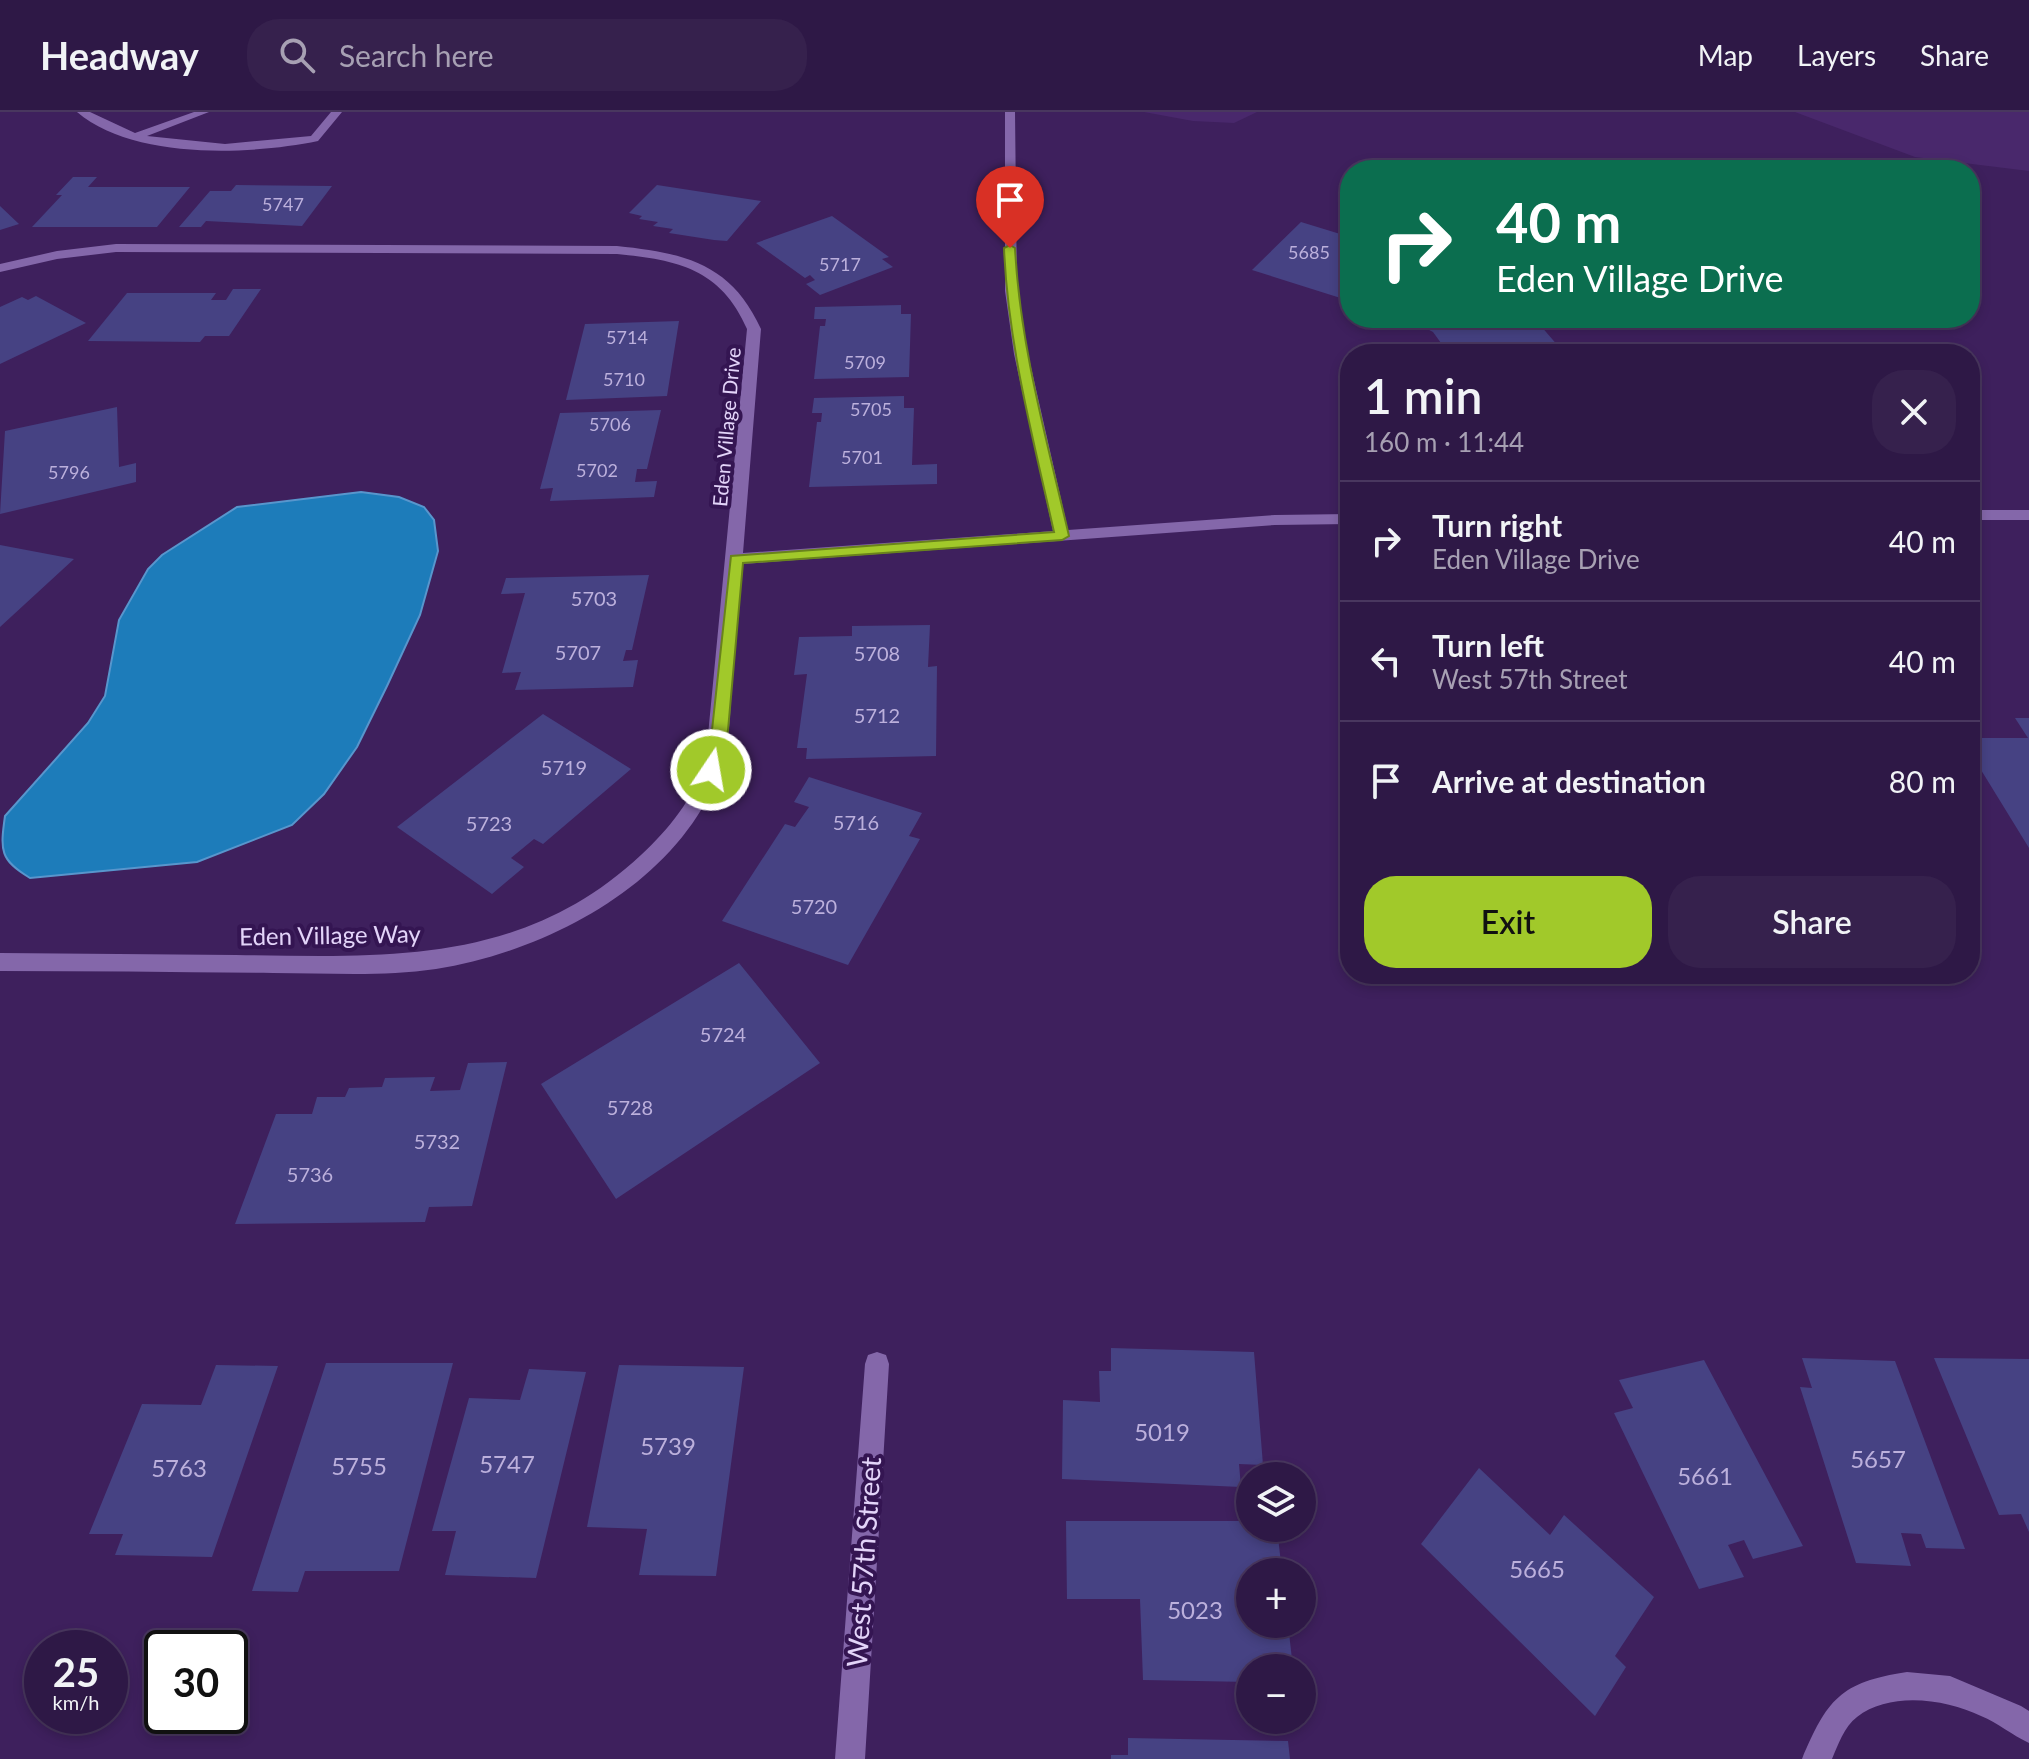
<!DOCTYPE html>
<html lang="en">
<head>
<meta charset="utf-8">
<style>
  :root { --surface:#2e1846; --page:#36214d; --text:#f1f3f6; --muted:#a7a0b3; --line:#49375f; --accent:#a1c92a }
  body { margin:0; font-family:Lato,sans-serif; background:var(--page); color:var(--text); height:100vh; display:flex; flex-direction:column; font-size:30px; white-space:nowrap }
  * { box-sizing:border-box; margin:0 }
  p { font-size:26px; color:var(--muted) }
  .icon { flex:none; width:44px; height:44px; fill:none; stroke:currentColor; stroke-width:2; stroke-linecap:round; stroke-linejoin:round }
  .map { position:relative; flex:1; overflow:hidden }
  .details { position:absolute; left:1340px; top:232px; width:640px; height:640px; display:flex; flex-direction:column; background:var(--surface); border-radius:32px; box-shadow:0 4px 12px #0003,0 0 0 2px var(--line) }
  .details>* { flex:none }
  .hud { position:absolute; left:1340px; top:48px; width:640px; height:168px; border-radius:32px; box-shadow:0 4px 12px #0003,0 0 0 2px var(--line); background:#0b6e4f; color:#fff; overflow:hidden }
  .tools { position:absolute; left:1236px; top:1350px; display:grid; gap:16px }
  .tools a { display:grid; place-items:center; width:80px; height:80px; border-radius:50%; background:var(--surface); box-shadow:0 4px 12px #0003,0 0 0 2px var(--line); font-size:40px }
  .speed { position:absolute; left:24px; top:1518px; display:flex; gap:16px; font-size:40px; font-weight:700; text-align:center }
  .speed>* { display:grid; place-content:center; width:104px; height:104px; border-radius:50%; background:var(--surface); box-shadow:0 4px 12px #0003,0 0 0 2px var(--line); line-height:1 }
  .speed small { font-size:20px; font-weight:400 }
  .speed .limit { border:4px solid #111; border-radius:12px; background:#fff; color:#111 }
  .pin { position:absolute; display:grid; place-items:center; width:68px; height:68px; color:#fff; margin:-82px -34px; border-radius:50% 50% 50% 0; rotate:-45deg; box-shadow:0 0 8px #0007 }
  .pin .icon { rotate:45deg }
  .me { position:absolute; width:88px; margin:-44px; rotate:12deg; stroke-linejoin:round; filter:drop-shadow(0 0 6px #0008) }
  .turn { display:flex; align-items:center; gap:28px; height:168px; padding:0 24px; font-size:36px }
  .turn .icon { width:104px; height:104px; stroke-width:2.5 }
  .turn b { display:block; font-size:56px; line-height:68px }
  .round { display:grid; place-items:center; flex:none; width:84px; height:84px; border-radius:32px; background:var(--page) }
  .summary { display:flex; align-items:center; justify-content:space-between; height:136px; padding:0 24px }
  h1 { font-size:48px; font-weight:600; line-height:60px }
  .cta { display:flex; gap:16px; margin-top:auto; padding:16px 24px }
  .cta a { flex:1; height:92px; border-radius:32px; background:var(--accent); color:#111; font-size:32px; font-weight:600; line-height:92px; text-align:center }
  .cta a+a { background:var(--page); color:var(--text) }
  ul { padding:0; list-style:none }
  li { display:flex; align-items:center; gap:24px; height:120px; padding:0 24px; border-top:2px solid var(--line) }
  li div { flex:1 }
  li b { display:block; font-size:30px }
  li em { font-style:normal }
  header { display:flex; align-items:center; gap:48px; box-sizing:border-box; height:112px; padding:0 40px; background:var(--surface); border-bottom:2px solid var(--line) }
  header strong { font-size:38px }
  nav { display:flex; gap:44px; margin-inline-start:auto; font-size:28px }
  .search { width:560px; height:72px; background:var(--page); display:flex; align-items:center; gap:20px; box-sizing:border-box; padding:0 28px; border-radius:32px; color:var(--muted); font-size:30px }
  .map>svg:first-child { display:block }
  .built { fill:#49286c }
  .water { fill:#1d7cba; stroke:#5896cd; stroke-width:2 }
  .building { fill:#464283 }
  .lines { fill:none; stroke-linecap:round; stroke-linejoin:round }
  .minor { fill:#8467aa; fill-rule:evenodd }
  .route { fill:#a1c92a; stroke:#69831b; stroke-width:2 }
  .labels { text-anchor:middle; stroke-width:8; stroke-linejoin:round; paint-order:stroke }
  .far-number-label { font-size:18px; fill:#bcb0dc }
  .far-street-label { font-size:20px; fill:#e3d4f9; stroke:#341552 }
  .number-label { font-size:20px; fill:#bcb0dc }
  .street-label { font-size:24px; fill:#e3d4f9; stroke:#341552 }
  .near-number-label { font-size:24px; fill:#bcb0dc }
  .near-street-label { font-size:28px; fill:#e3d4f9; stroke:#341552 }
</style>
</head>
<body>
<header>
<strong>Headway</strong>
<div class="search"><svg class="icon" aria-label="search" viewBox="0 0 24 24"><circle cx="10" cy="10" r="6"/><path d="M15 15l6 6"/></svg>Search here</div>
<nav><a>Map</a><a>Layers</a><a>Share</a></nav>
</header>
<div class="map">
<svg width="2029" height="1647" viewBox="0 0 2029 1647">
  <rect width="100%" height="100%" fill="#3e205d"/>
  <path class="built" d="M 1144,0 L 1257,0 L 1234,11 L 1193,9 Z
    M 1795,0 L 2029,0 L 2029,59 L 1915,45 Z"/>
  <path class="water" d="M 361,380 L 399,385 L 424,395 L 434,408 L 438,439 L 420,503 L 387,574 L 357,635 L 324,682 L 292,713 L 197,750 L 30,766 C 0,748 0,739 5,704 L 88,611 L 105,584 L 119,508 L 148,457 L 162,443 L 237,395 Z"/>
  <path class="building" d="M 73,65 L 97,65 L 88,75 L 190,75 L 157,115 L 32,115 L 62,83 L 56,83 Z
    M 236,73 L 332,74 L 302,114 L 206,109 L 201,115 L 179,115 L 210,79 L 231,79 Z
    M 657,73 L 761,89 L 727,129 L 714,128 L 669,121 L 673,117 L 653,114 L 658,110 L 639,107 L 642,104 L 629,101 Z
    M 0,94 L 19,112 L 0,118 Z
    M 832,104 L 889,145 L 882,147 L 893,155 L 820,183 L 806,172 L 815,168 L 810,163 L 805,166 L 756,131 Z
    M 1301,110 L 1350,125 L 1350,189 L 1252,158 Z
    M 233,177 L 261,177 L 229,224 L 205,224 L 200,230 L 88,229 L 127,181 L 216,181 L 211,188 L 226,188 Z
    M 36,184 L 86,211 L 0,252 L 0,195 L 22,185 L 28,188 Z
    M 901,193 L 901,202 L 911,202 L 909,265 L 814,267 L 820,214 L 825,214 L 826,207 L 814,207 L 815,195 Z
    M 1406,206 L 1534,206 L 1565,242 L 1449,242 L 1433,220 Z
    M 679,209 L 667,284 L 566,288 L 585,212 Z
    M 904,284 L 904,296 L 914,296 L 912,353 L 937,352 L 937,372 L 809,375 L 817,310 L 821,310 L 822,301 L 812,301 L 814,286 Z
    M 117,295 L 119,355 L 136,351 L 136,370 L 0,402 L 5,319 Z
    M 661,298 L 647,357 L 637,357 L 635,370 L 657,369 L 654,385 L 550,389 L 553,376 L 540,377 L 560,301 Z
    M 0,433 L 74,447 L 0,515 Z
    M 649,463 L 632,538 L 626,538 L 623,549 L 638,548 L 633,575 L 515,578 L 521,560 L 502,561 L 525,481 L 501,482 L 506,466 Z
    M 930,513 L 928,555 L 937,554 L 936,644 L 806,647 L 807,636 L 797,636 L 807,562 L 794,563 L 799,525 L 852,524 L 852,514 Z
    M 543,602 L 631,657 L 543,732 L 534,727 L 511,746 L 524,755 L 492,782 L 397,715 Z
    M 2015,606 L 2029,606 L 2029,736 L 1970,640 L 1970,626 L 2028,626 Z
    M 809,665 L 922,701 L 909,724 L 920,727 L 848,853 L 722,809 L 785,712 L 795,715 L 809,695 L 794,690 Z
    M 739,851 L 820,951 L 616,1087 L 541,972 Z
    M 507,950 L 472,1094 L 429,1095 L 425,1110 L 235,1112 L 276,1002 L 312,1002 L 317,985 L 345,985 L 349,976 L 382,975 L 385,966 L 435,965 L 430,979 L 460,978 L 468,951 Z
    M 1111,1236 L 1254,1240 L 1263,1353 L 1239,1352 L 1241,1375 L 1062,1367 L 1063,1288 L 1100,1290 L 1099,1259 L 1111,1259 Z
    M 1802,1246 L 1895,1249 L 1965,1437 L 1926,1436 L 1921,1422 L 1901,1421 L 1911,1454 L 1856,1451 L 1800,1275 L 1812,1276 Z
    M 1934,1246 L 2029,1247 L 2029,1420 L 2021,1402 L 1999,1403 Z
    M 1704,1248 L 1803,1434 L 1753,1447 L 1744,1428 L 1728,1433 L 1744,1465 L 1699,1477 L 1614,1301 L 1633,1296 L 1619,1268 Z
    M 326,1251 L 453,1251 L 399,1459 L 305,1459 L 298,1480 L 252,1479 Z
    M 216,1253 L 278,1254 L 212,1445 L 115,1443 L 123,1422 L 89,1422 L 142,1292 L 201,1293 Z
    M 619,1253 L 744,1255 L 716,1464 L 639,1463 L 647,1417 L 587,1415 Z
    M 529,1257 L 586,1260 L 536,1466 L 445,1463 L 456,1419 L 432,1419 L 469,1286 L 520,1288 Z
    M 1479,1356 L 1550,1423 L 1564,1403 L 1654,1485 L 1615,1544 L 1626,1555 L 1595,1604 L 1421,1432 Z
    M 1066,1409 L 1250,1409 L 1250,1416 L 1277,1416 L 1282,1460 L 1250,1460 L 1250,1512 L 1288,1512 L 1293,1556 L 1250,1556 L 1250,1570 L 1143,1568 L 1140,1487 L 1067,1487 Z
    M 1128,1626 L 1288,1629 L 1290,1647 L 1111,1647 L 1111,1643 L 1128,1643 Z"/>
  <g class="lines">
    <path class="minor" d="M 77,0 L 90,0 L 135,21 L 194,0 L 209,0 L 147,24 L 225,32 L 311,24 L 331,0 L 342,0 L 318,29 C 250,43 133,48 77,0 Z
      M 1005,0 L 1015,0 L 1017,179 L 1028,242 L 1068,418 L 1275,403 L 1350,402 L 1350,412 L 1275,413 L 742,452 C 739,492 736,532 732,573 C 730,600 730,630 721,656 C 681,770 549,839 436,857 C 382,865 327,861 273,861 C 182,860 91,859 0,859 L 0,841 C 79,842 157,842 236,843 C 385,845 522,854 641,743 C 670,716 697,683 706,644 L 747,217 C 721,157 678,148 617,142 L 116,140 L 57,147 L 0,160 L 0,152 L 57,139 L 116,132 L 617,134 C 684,141 731,151 761,217 L 743,441 L 1053,419 L 1014,242 L 1005,179 Z
      M 1970,398 L 2029,398 L 2029,408 L 1970,408 Z
      M 877,1240 L 886,1243 L 889,1252 L 865,1647 L 835,1647 L 865,1252 L 868,1243 Z
      M 1907,1560 L 1950,1564 L 2021,1594 L 2029,1599 L 2029,1631 C 2012,1623 1998,1611 1981,1604 C 1946,1587 1890,1579 1857,1605 C 1844,1615 1838,1633 1832,1647 L 1802,1647 C 1827,1588 1840,1570 1907,1560 Z"/>
  </g>
  <path class="route" d="M 1010,133 L 1015,136 C 1020,234 1047,329 1069,424 L 1062,428 L 743,451 L 728,618 L 720,658 L 717,663 L 706,663 L 703,658 L 712,618 L 731,444 L 1054,420 C 1033,326 1008,233 1004,136 Z"/>
  <g class="labels">
    <g class="far-number-label">
      <text x="283" y="99">5747</text>
      <text x="1309" y="147">5685</text>
      <text x="840" y="159">5717</text>
      <text x="627" y="232">5714</text>
      <text x="865" y="257">5709</text>
      <text x="624" y="274">5710</text>
      <text x="871" y="304">5705</text>
      <text x="610" y="319">5706</text>
      <text x="862" y="352">5701</text>
      <text x="597" y="365">5702</text>
      <text x="69" y="367">5796</text>
    </g>
    <g class="far-street-label">
      <text transform="translate(727 315) rotate(-85)" y="7">Eden Village Drive</text>
    </g>
    <g class="number-label">
      <text x="594" y="494">5703</text>
      <text x="578" y="548">5707</text>
      <text x="877" y="549">5708</text>
      <text x="877" y="611">5712</text>
      <text x="564" y="663">5719</text>
      <text x="856" y="718">5716</text>
      <text x="489" y="719">5723</text>
      <text x="814" y="802">5720</text>
      <text x="723" y="930">5724</text>
      <text x="630" y="1003">5728</text>
      <text x="437" y="1037">5732</text>
      <text x="310" y="1070">5736</text>
    </g>
    <g class="street-label">
      <text transform="translate(330 824) rotate(-1)" y="8">Eden Village Way</text>
    </g>
    <g class="near-number-label">
      <text x="1162" y="1329">5019</text>
      <text x="668" y="1343">5739</text>
      <text x="1878" y="1356">5657</text>
      <text x="507" y="1361">5747</text>
      <text x="359" y="1363">5755</text>
      <text x="179" y="1365">5763</text>
      <text x="1705" y="1373">5661</text>
      <text x="1537" y="1466">5665</text>
      <text x="1195" y="1507">5023</text>
    </g>
    <g class="near-street-label">
      <text transform="translate(864 1450) rotate(-86)" y="10">West 57th Street</text>
    </g>
  </g>
</svg>
<div class="tools">
<a><svg class="icon" aria-label="layers" viewBox="0 0 24 24"><path d="M12 4l9 5-9 5-9-5zM3 14l9 5 9-5"/></svg></a>
<a>+</a>
<a>−</a>
</div>
<div class="speed"><div>25<small>km/h</small></div><div class="limit">30</div></div>
<div class="pin" style="left:1010px;top:136px;background:#d93025"><svg class="icon" aria-label="arrive" viewBox="0 0 24 24"><path d="M6 21V4h12l-3 4 3 4H6"/></svg></div>
<svg class="me" style="left:711px;top:658px" viewBox="-20 -20 40 40"><circle r="17" fill="#a1c92a" stroke="#fff" stroke-width="3"/><path d="M0-11L8 9 0 5-8 9z" fill="#fff"/></svg>
<div class="hud">
<div class="turn"><svg class="icon" aria-label="right" viewBox="0 0 24 24"><path d="M7 20v-9h11M14 6l5 5-5 5"/></svg><div><b>40 m</b>Eden Village Drive</div></div>
</div>
<section class="details">
<div class="summary"><div><h1>1 min</h1><p>160 m · 11:44</p></div><a class="round"><svg class="icon" aria-label="close" viewBox="0 0 24 24"><path d="M6 6l12 12M18 6L6 18"/></svg></a></div>
<ul>
<li><svg class="icon" aria-label="right" viewBox="0 0 24 24"><path d="M7 20v-9h11M14 6l5 5-5 5"/></svg><div><b>Turn right</b><p>Eden Village Drive</p></div><em>40 m</em></li>
<li><svg class="icon" aria-label="left" viewBox="0 0 24 24"><path d="M17 20v-9H6M10 6l-5 5 5 5"/></svg><div><b>Turn left</b><p>West 57th Street</p></div><em>40 m</em></li>
<li><svg class="icon" aria-label="arrive" viewBox="0 0 24 24"><path d="M6 21V4h12l-3 4 3 4H6"/></svg><div><b>Arrive at destination</b></div><em>80 m</em></li>
</ul>
<div class="cta"><a>Exit</a><a>Share</a></div>
</section>
</div>
</body>
</html>
